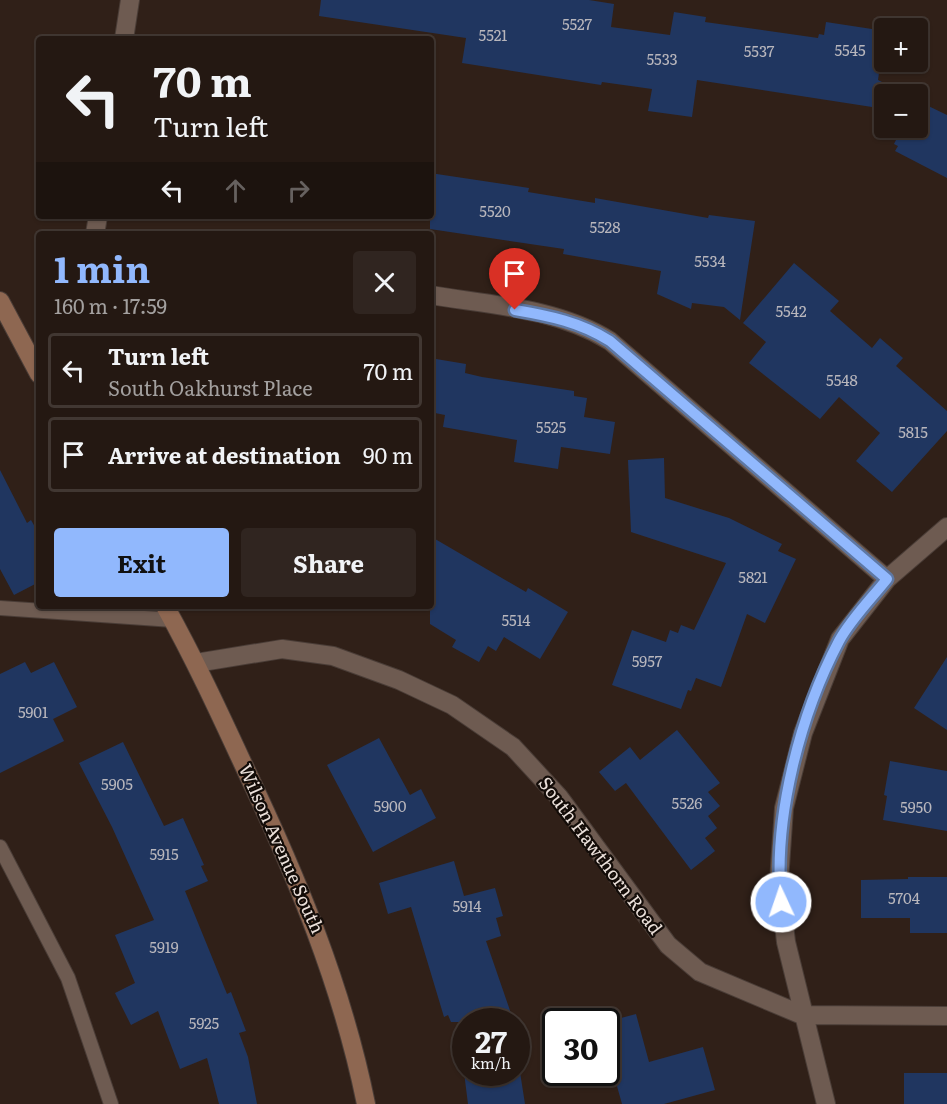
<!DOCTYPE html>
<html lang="en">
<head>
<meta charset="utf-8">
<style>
  :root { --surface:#241812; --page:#302520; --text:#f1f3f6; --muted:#a3a09f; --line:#413732; --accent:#91b8fd }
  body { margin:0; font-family:Literata,serif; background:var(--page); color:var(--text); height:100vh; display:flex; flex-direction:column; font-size:22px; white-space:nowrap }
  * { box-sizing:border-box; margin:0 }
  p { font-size:20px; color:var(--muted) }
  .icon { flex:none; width:33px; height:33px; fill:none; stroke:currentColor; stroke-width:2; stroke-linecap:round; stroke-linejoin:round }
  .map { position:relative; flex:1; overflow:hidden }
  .panel { position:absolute; left:36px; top:231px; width:398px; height:378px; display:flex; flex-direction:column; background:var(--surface); border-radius:6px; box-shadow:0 2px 4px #0004,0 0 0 2px var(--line) }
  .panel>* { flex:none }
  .banner { position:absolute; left:36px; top:36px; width:398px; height:183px; border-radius:6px; box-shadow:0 2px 4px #0004,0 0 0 2px var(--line); background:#241812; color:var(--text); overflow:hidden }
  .controls { position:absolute; left:874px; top:18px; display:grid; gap:12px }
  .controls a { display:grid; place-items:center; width:54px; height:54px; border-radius:6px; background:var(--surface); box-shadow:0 2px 4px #0004,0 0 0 2px var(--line); font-size:30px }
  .speed { position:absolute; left:452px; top:1008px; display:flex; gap:12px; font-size:30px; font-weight:700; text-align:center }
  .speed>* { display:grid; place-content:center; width:78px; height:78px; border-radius:50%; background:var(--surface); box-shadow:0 2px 4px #0004,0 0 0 2px var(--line); line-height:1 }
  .speed small { font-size:15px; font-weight:400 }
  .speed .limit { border:3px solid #111; border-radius:9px; background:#fff; color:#111 }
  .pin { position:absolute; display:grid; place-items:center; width:51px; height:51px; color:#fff; margin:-62px -26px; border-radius:50% 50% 50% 0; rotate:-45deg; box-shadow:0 0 6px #0007 }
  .pin .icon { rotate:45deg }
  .me { position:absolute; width:66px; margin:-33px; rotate:357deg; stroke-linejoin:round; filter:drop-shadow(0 0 4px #0008) }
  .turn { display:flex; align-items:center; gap:21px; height:126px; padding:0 18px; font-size:27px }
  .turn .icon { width:78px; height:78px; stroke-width:2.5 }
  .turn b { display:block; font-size:42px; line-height:51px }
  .lanes { display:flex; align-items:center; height:57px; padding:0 18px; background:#0003; justify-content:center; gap:30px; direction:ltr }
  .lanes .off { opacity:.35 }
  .round { display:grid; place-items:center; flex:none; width:63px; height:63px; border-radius:6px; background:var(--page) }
  .overview { display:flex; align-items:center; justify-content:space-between; height:102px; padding:0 18px }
  h1 { font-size:36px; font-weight:700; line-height:45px; color:var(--accent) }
  .primary-button { display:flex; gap:12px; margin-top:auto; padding:12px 18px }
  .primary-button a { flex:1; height:69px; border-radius:6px; background:var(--accent); color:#111; font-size:24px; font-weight:700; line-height:69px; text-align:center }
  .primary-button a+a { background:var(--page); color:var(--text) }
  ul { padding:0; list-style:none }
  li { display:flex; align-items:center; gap:18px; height:75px; margin:0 12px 9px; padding:0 6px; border:3px solid var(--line); border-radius:6px }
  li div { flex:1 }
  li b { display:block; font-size:22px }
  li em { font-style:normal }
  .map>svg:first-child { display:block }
  .building { fill:#203660 }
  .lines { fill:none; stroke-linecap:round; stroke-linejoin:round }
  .lane-casing { stroke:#4a3d37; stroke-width:16 }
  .street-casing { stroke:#4a3d37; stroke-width:20 }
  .secondary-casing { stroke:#4a3d37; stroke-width:20 }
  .lane { stroke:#6e5b51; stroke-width:14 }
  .street { stroke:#6e5b51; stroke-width:18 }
  .secondary { stroke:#8e6751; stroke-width:18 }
  .route-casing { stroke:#5e78a4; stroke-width:15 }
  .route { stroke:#91b8fd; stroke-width:10 }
  .labels { text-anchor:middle; stroke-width:4.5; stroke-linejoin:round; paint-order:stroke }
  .number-label { font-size:15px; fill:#b8b6bc }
  .street-label { font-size:18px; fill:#ebe0da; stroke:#130c08 }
</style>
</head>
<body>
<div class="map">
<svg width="947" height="1104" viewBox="0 0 947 1104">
  <rect width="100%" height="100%" fill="#302018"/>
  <path class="building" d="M 321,0 L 589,0 L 614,4 L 611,27 L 670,35 L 674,12 L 706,17 L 705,22 L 818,38 L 819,34 L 824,35 L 826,22 L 885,31 L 878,80 L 906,94 L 885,94 L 885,109 L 697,80 L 692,117 L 648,111 L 652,89 L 602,82 L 601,85 L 462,63 L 466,38 L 319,16 Z
    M 918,101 L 947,115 L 947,178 L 895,151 L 898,146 L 894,144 L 902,128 L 918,128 Z
    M 430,173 L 529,188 L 528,192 L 595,203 L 595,198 L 708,218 L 709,215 L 755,221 L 740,320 L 724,307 L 692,303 L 691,309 L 657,294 L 661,271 L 563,254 L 564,249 L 430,229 Z
    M 794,263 L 839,301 L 830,311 L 872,348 L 880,338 L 903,358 L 896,366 L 947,411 L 947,431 L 892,492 L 856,461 L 880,433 L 839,397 L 820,419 L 749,363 L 766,342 L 743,323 Z
    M 430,358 L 466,364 L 465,373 L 482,377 L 574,391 L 574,396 L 587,398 L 584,417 L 615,422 L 610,454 L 561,447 L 558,469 L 514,462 L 517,440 L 443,427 L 445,415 L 430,412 Z
    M 664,458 L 665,498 L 729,518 L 782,544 L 778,551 L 796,559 L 765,623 L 747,614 L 721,687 L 696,678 L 691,691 L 688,690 L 681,709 L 612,685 L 632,630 L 666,642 L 670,630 L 678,633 L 681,625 L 694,630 L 726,563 L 631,532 L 628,460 Z
    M 0,470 L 27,523 L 31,520 L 39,534 L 39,582 L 14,595 L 0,569 Z
    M 430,536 L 526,592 L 528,588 L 568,612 L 540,659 L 504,637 L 496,651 L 488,646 L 479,662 L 452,647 L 456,640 L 430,624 Z
    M 947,657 L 947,730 L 914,708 Z
    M 25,662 L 31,673 L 54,662 L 77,707 L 53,719 L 64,741 L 0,773 L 0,674 Z
    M 677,730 L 720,783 L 708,792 L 720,806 L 708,816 L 717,828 L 705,838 L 715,851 L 691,870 L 626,783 L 615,791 L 599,772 L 630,747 L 640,760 Z
    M 379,738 L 410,795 L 421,789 L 436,818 L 373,852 L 327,765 Z
    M 123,742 L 164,826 L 183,818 L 204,865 L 201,866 L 208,881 L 185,891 L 227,994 L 231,992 L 246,1031 L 239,1033 L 248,1057 L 257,1104 L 219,1104 L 207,1058 L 180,1069 L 158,1011 L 131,1025 L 115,993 L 135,983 L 115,935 L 154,920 L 112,827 L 79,763 Z
    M 890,761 L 947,771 L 947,831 L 883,820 L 887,796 L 884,795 Z
    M 454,861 L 464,896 L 495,888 L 503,916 L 496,918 L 501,936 L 486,941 L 514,1022 L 451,1022 L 448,1015 L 444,1017 L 411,907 L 388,914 L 379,883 Z
    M 908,877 L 947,877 L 947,933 L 910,933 L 910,918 L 861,918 L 861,880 L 908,879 Z
    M 636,1014 L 649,1062 L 703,1047 L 715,1090 L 664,1104 L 622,1104 L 606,1047 L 606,1022 Z
    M 464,1072 L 520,1072 L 525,1104 L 468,1104 Z
    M 904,1073 L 947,1073 L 947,1104 L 904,1104 Z"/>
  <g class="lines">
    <g class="lane-casing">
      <path id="lane" d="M 0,608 L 173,620
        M 0,847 L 68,978 L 111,1104"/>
    </g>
    <g class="street-casing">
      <path id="street" d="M 124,39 L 130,0
        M 95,234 L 98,216
        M 430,295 C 491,305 557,308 610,341 L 887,579
        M 196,663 L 282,649 L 333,656 L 399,680 L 452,705 L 513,747 L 559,797 L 668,945 L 700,972 L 802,1015 L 947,1016
        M 826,1104 L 786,942 L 779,881 L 784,808 L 803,733 L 840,639 L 887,579 L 947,527"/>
    </g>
    <g class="secondary-casing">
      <path id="secondary" d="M 0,301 L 39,374
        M 165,606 C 194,658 219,712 244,766 C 296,875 342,985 366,1104"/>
    </g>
    <use href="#lane" class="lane"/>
    <use href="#street" class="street"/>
    <use href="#secondary" class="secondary"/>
  </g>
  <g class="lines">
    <g class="route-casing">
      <path id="route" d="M 515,310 C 550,316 580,322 610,341 L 887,579 C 871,599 851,619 839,641 C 800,715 773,818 781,902"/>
    </g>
    <use href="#route" class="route"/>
  </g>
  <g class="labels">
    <g class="number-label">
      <text x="577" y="30">5527</text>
      <text x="493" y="41">5521</text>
      <text x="850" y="56">5545</text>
      <text x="759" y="57">5537</text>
      <text x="662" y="65">5533</text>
      <text x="495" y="217">5520</text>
      <text x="605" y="233">5528</text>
      <text x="710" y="267">5534</text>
      <text x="791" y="317">5542</text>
      <text x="842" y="386">5548</text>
      <text x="551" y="433">5525</text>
      <text x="913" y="438">5815</text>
      <text x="753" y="583">5821</text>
      <text x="516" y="626">5514</text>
      <text x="647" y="667">5957</text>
      <text x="33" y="718">5901</text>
      <text x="117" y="790">5905</text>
      <text x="687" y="809">5526</text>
      <text x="390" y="812">5900</text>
      <text x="916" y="813">5950</text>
      <text x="164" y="860">5915</text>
      <text x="904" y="904">5704</text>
      <text x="467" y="912">5914</text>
      <text x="164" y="953">5919</text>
      <text x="204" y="1029">5925</text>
    </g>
    <g class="street-label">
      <text transform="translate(281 849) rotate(66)" y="6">Wilson Avenue South</text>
      <text transform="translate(600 856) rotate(53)" y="6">South Hawthorn Road</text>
    </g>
  </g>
</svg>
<div class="controls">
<a>+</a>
<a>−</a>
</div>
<div class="speed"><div>27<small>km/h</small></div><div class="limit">30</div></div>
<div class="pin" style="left:515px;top:310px;background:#d93025"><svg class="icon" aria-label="arrive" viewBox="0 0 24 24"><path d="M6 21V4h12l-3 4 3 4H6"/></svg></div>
<svg class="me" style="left:781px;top:902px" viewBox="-20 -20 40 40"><circle r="17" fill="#91b8fd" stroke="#fff" stroke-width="3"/><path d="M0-11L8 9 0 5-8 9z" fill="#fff"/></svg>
<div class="banner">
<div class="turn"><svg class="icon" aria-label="left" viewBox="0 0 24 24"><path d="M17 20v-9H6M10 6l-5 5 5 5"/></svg><div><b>70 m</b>Turn left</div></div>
<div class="lanes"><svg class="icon" aria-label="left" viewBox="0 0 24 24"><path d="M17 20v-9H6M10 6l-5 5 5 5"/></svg><svg class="icon off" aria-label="ahead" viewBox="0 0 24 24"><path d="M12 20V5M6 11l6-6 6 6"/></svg><svg class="icon off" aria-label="right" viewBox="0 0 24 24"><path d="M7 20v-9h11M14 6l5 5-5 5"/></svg></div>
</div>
<section class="panel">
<div class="overview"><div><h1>1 min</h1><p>160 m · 17:59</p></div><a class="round"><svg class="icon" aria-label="close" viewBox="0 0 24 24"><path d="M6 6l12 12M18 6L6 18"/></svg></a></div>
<ul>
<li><svg class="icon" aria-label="left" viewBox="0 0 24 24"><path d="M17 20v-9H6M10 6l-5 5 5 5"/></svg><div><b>Turn left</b><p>South Oakhurst Place</p></div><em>70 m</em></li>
<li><svg class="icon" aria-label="arrive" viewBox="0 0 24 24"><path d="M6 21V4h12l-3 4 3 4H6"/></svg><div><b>Arrive at destination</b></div><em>90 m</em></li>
</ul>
<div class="primary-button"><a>Exit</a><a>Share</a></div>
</section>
</div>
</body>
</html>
